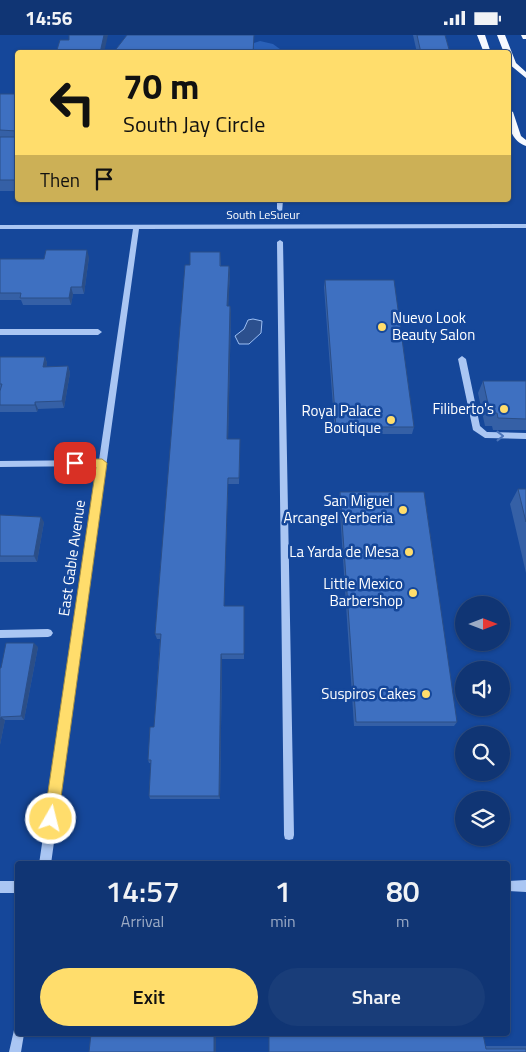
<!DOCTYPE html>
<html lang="en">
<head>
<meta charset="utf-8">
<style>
  :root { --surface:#103574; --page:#193d79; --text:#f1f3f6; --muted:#9cabc5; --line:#305086; --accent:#ffdd6c }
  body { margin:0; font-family:"Titillium Web",sans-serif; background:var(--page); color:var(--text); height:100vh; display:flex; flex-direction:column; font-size:19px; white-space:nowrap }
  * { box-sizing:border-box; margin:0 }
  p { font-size:16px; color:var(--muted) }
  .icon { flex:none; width:28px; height:28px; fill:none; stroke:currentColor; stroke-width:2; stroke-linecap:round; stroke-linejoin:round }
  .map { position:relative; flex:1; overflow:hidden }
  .sheet { position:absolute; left:15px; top:826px; width:495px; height:175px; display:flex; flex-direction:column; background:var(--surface); border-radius:5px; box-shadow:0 1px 4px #0004,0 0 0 1px var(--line) }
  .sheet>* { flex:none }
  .top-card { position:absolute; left:15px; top:15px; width:496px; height:152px; border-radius:5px; box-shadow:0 1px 4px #0004,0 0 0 1px var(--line); background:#ffdd6c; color:#111; overflow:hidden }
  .needle { width:32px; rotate:90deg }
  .tools { position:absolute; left:455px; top:561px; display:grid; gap:10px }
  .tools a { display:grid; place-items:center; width:55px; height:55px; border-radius:50%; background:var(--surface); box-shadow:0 1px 4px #0004,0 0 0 1px var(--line); font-size:25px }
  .pin { position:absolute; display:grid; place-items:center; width:42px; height:42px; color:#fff; margin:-21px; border-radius:10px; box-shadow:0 2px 8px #0006 }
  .me { position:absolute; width:55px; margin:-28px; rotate:8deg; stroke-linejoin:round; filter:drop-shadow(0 0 4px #0008) }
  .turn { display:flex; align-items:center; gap:18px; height:105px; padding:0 25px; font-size:22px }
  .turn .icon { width:65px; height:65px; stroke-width:2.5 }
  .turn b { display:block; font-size:35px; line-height:42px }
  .then { display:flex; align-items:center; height:48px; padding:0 25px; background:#0003; gap:10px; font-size:19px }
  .eta { display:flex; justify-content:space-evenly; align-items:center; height:85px; text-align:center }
  .eta b { font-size:30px; font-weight:600; line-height:35px }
  .action { display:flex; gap:10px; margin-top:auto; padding:10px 25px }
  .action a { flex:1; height:58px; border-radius:30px; background:var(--accent); color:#111; font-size:20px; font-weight:600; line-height:58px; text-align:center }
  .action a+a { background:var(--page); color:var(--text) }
  .status { display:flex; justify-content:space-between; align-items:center; height:35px; padding:0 25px; background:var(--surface); direction:ltr }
  .status svg { height:14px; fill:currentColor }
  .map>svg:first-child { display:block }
  .green { fill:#2960b8 }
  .water { fill:#2c508e; stroke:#9dc0f5 }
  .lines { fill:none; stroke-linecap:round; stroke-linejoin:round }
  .minor { fill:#aac6f3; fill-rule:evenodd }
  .major { fill:#f6f9ff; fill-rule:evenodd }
  .wall { fill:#3560a6 }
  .shaded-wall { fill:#2b4e87 }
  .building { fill:#3e70c1; stroke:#2b4e87 }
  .oneway { stroke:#4973b9 }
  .route { fill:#ffdd6c; stroke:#a69046 }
  .poi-dot { fill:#ffdd6c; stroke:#15479a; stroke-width:2 }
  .labels { text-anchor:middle; stroke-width:5; stroke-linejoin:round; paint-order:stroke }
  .far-street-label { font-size:12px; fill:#fff; stroke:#15479a }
  .poi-label { font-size:15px; fill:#fff; stroke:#15479a; text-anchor:end }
  .street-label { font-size:15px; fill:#fff; stroke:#15479a }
</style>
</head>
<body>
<div class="status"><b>14:56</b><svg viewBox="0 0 49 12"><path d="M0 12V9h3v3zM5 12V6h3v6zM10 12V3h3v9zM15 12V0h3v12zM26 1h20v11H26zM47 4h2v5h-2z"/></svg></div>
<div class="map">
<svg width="526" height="1017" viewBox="0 0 526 1017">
  <rect width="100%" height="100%" fill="#15479a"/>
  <path class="green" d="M 260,6 L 273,9 L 284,17 L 254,18 L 254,8 Z"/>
  <path class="water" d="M 253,284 L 262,286 L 261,298 L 249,309 L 239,309 L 235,301 L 244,294 L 248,285 Z"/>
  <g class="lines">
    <path class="minor" d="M 277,165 L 283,165 L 282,178 L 278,178 L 277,177 Z
      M 526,189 L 526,193 L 139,194 L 51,829 L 39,829 L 98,431 L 0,432 L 0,426 L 99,425 L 133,194 L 0,194 L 0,190 Z
      M 280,205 L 283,207 L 294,800 L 293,804 L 289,805 L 285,804 L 284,800 L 277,207 Z
      M 0,294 L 98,294 L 102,297 L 98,300 L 0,300 Z
      M 462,321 L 466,324 L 480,391 L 487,397 L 526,398 L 526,404 L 485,403 L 473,395 L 458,324 Z
      M 48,594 L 51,595 L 53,598 L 51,601 L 48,602 L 0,603 L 0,595 Z
      M 526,845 L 526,857 L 508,856 L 508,846 Z
      M 0,846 L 18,846 L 18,858 L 0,858 Z
      M 18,993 L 18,999 L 24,999 L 21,1017 L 9,1017 L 14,995 Z"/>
    <path class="major" d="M 477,0 L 485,0 L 491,18 L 484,18 Z
      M 497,0 L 505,0 L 516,28 L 526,37 L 526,43 L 509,29 L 509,18 L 504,18 Z
      M 521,0 L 526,0 L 526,4 L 523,4 Z
      M 509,75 L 513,77 L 521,101 L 526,105 L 526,111 C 510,105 508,90 509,75 Z"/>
  </g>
  <path class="wall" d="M 413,0 L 445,0 L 450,18 L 417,18 Z
    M 0,59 L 18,59 L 18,156 L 0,156 Z
    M 220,217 L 221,231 L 229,231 L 230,238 L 228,271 L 230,271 L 231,278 L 228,404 L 240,410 L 239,449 L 228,449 L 224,571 L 244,571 L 244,624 L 222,624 L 220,764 L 150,764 L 149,761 L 151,728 L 149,728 L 148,725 L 154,692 L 160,604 L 157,604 L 155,599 L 190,230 Z
    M 89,222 L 84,259 L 73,259 L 71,270 L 23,270 L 21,265 L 0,265 L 0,224 L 44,224 Z
    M 325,245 L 414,392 L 412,399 L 335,399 L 324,252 Z
    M 0,322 L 45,322 L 47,328 L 46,332 L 68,331 L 70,338 L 64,373 L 38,374 L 37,377 L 0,377 Z
    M 483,346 L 526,346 L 526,395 L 493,395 L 492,391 L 485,391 L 478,358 Z
    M 518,454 L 526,454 L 526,538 L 510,469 Z
    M 340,457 L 457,687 L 454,691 L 354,691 L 339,463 Z
    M 0,480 L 44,487 L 37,527 L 0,527 Z
    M 38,612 L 24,685 L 5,685 L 0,710 L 0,633 Z
    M 485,1011 L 526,1011 L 526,1017 L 269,1017 Z"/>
  <path class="shaded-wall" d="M 104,0 L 108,0 L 104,18 L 100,18 Z
    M 87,215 L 89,222 L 84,259 L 82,252 Z
    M 229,231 L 230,238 L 228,278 L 227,271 Z
    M 71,252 L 73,259 L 71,270 L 69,263 Z
    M 230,271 L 231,278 L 228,410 L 227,404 Z
    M 45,322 L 47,328 L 45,338 L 43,332 Z
    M 68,331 L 70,338 L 64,373 L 62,366 Z
    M 35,367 L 38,374 L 37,377 L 35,370 Z
    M 228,443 L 228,449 L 224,576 L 224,571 Z
    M 41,482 L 44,487 L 37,527 L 34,521 Z
    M 34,608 L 38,612 L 24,685 L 21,681 Z
    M 221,619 L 222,624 L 220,764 L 219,761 Z
    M 1,682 L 5,685 L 0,710 L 0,687 Z
    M 214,999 L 216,999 L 216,1017 L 214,1017 Z"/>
  <path class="building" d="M 69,0 L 104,0 L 100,18 L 56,18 L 60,5 L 69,5 Z
    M 127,0 L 254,0 L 253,18 L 113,18 Z
    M 417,0 L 445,0 L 450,18 L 421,18 Z
    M 0,59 L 18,59 L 18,145 L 0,145 L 0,102 L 15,102 L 17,96 L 0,95 Z
    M 46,215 L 87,215 L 82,252 L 71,252 L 69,263 L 20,263 L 21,258 L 0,258 L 0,224 L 44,224 Z
    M 190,217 L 220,217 L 220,231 L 229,231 L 227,271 L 230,271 L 227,404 L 240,404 L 239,443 L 228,443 L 224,571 L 244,571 L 244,619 L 221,619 L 219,761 L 149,761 L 151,725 L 148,725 L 150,692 L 154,692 L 161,599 L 155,599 L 185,230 L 190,230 Z
    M 325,245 L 394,245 L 414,392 L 336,392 Z
    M 0,322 L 45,322 L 43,332 L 68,331 L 62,366 L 35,367 L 35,370 L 0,370 L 0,356 L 2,349 L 0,349 Z
    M 483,346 L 526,346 L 526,384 L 498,383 L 497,378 L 490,378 Z
    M 518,454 L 526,454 L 526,487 Z
    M 340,457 L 424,457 L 457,687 L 356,687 Z
    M 0,480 L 41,482 L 34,521 L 0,521 Z
    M 6,608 L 34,608 L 21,681 L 1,682 L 0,687 L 0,633 L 1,633 Z
    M 91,999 L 214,999 L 214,1017 L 89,1017 Z
    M 269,999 L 483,999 L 486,1014 L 526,1014 L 526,1017 L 269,1017 Z"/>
  <defs><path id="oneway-chevron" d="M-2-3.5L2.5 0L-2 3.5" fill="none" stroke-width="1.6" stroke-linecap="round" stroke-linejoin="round" transform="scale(1.25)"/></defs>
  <use class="oneway" href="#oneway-chevron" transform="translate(500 401)"/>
  <path class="route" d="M 75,424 L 102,424 L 107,428 L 58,784 L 56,788 L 51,790 L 46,788 L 44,784 L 96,432 L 71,431 L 71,425 Z"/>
  <g class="poi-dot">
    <circle cx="382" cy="292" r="5"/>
    <circle cx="504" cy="374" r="5"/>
    <circle cx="391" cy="385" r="5"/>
    <circle cx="403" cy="475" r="5"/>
    <circle cx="409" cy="517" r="5"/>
    <circle cx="413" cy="558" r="5"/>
    <circle cx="426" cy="659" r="5"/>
  </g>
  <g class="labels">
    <g class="far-street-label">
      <text x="263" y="184">South LeSueur</text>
    </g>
    <g class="poi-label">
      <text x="392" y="288" text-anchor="start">Nuevo Look<tspan x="392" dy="17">Beauty Salon</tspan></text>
      <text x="494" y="379">Filiberto's</text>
      <text x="381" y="381">Royal Palace<tspan x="381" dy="17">Boutique</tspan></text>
      <text x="393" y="471">San Miguel<tspan x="393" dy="17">Arcangel Yerberia</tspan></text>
      <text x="399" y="522">La Yarda de Mesa</text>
      <text x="403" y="554">Little Mexico<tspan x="403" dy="17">Barbershop</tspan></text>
      <text x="416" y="664">Suspiros Cakes</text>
    </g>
    <g class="street-label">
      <text transform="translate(72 523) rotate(-82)" y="5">East Gable Avenue</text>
    </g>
  </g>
</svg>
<div class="tools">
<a><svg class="needle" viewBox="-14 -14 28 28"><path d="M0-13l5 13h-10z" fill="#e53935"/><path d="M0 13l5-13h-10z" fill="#9cabc5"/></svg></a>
<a><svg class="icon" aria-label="sound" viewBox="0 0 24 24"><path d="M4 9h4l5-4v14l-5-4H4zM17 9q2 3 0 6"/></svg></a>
<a><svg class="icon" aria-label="search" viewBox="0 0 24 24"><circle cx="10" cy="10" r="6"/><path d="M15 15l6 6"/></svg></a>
<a><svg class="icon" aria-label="layers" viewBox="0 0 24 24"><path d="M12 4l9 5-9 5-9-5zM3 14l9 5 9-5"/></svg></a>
</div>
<div class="pin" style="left:75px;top:428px;background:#d93025"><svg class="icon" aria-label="arrive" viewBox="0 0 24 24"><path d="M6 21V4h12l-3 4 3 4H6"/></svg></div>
<svg class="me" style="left:51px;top:784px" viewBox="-20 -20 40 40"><circle r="17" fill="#ffdd6c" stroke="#fff" stroke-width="3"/><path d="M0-11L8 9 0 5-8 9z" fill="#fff"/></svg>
<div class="top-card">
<div class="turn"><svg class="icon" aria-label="left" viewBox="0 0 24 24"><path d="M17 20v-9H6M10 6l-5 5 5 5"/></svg><div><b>70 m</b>South Jay Circle</div></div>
<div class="then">Then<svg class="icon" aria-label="arrive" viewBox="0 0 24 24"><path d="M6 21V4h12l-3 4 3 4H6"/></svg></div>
</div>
<section class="sheet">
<div class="eta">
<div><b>14:57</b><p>Arrival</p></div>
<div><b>1</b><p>min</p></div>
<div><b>80</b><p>m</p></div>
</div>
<div class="action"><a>Exit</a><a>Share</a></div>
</section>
</div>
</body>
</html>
